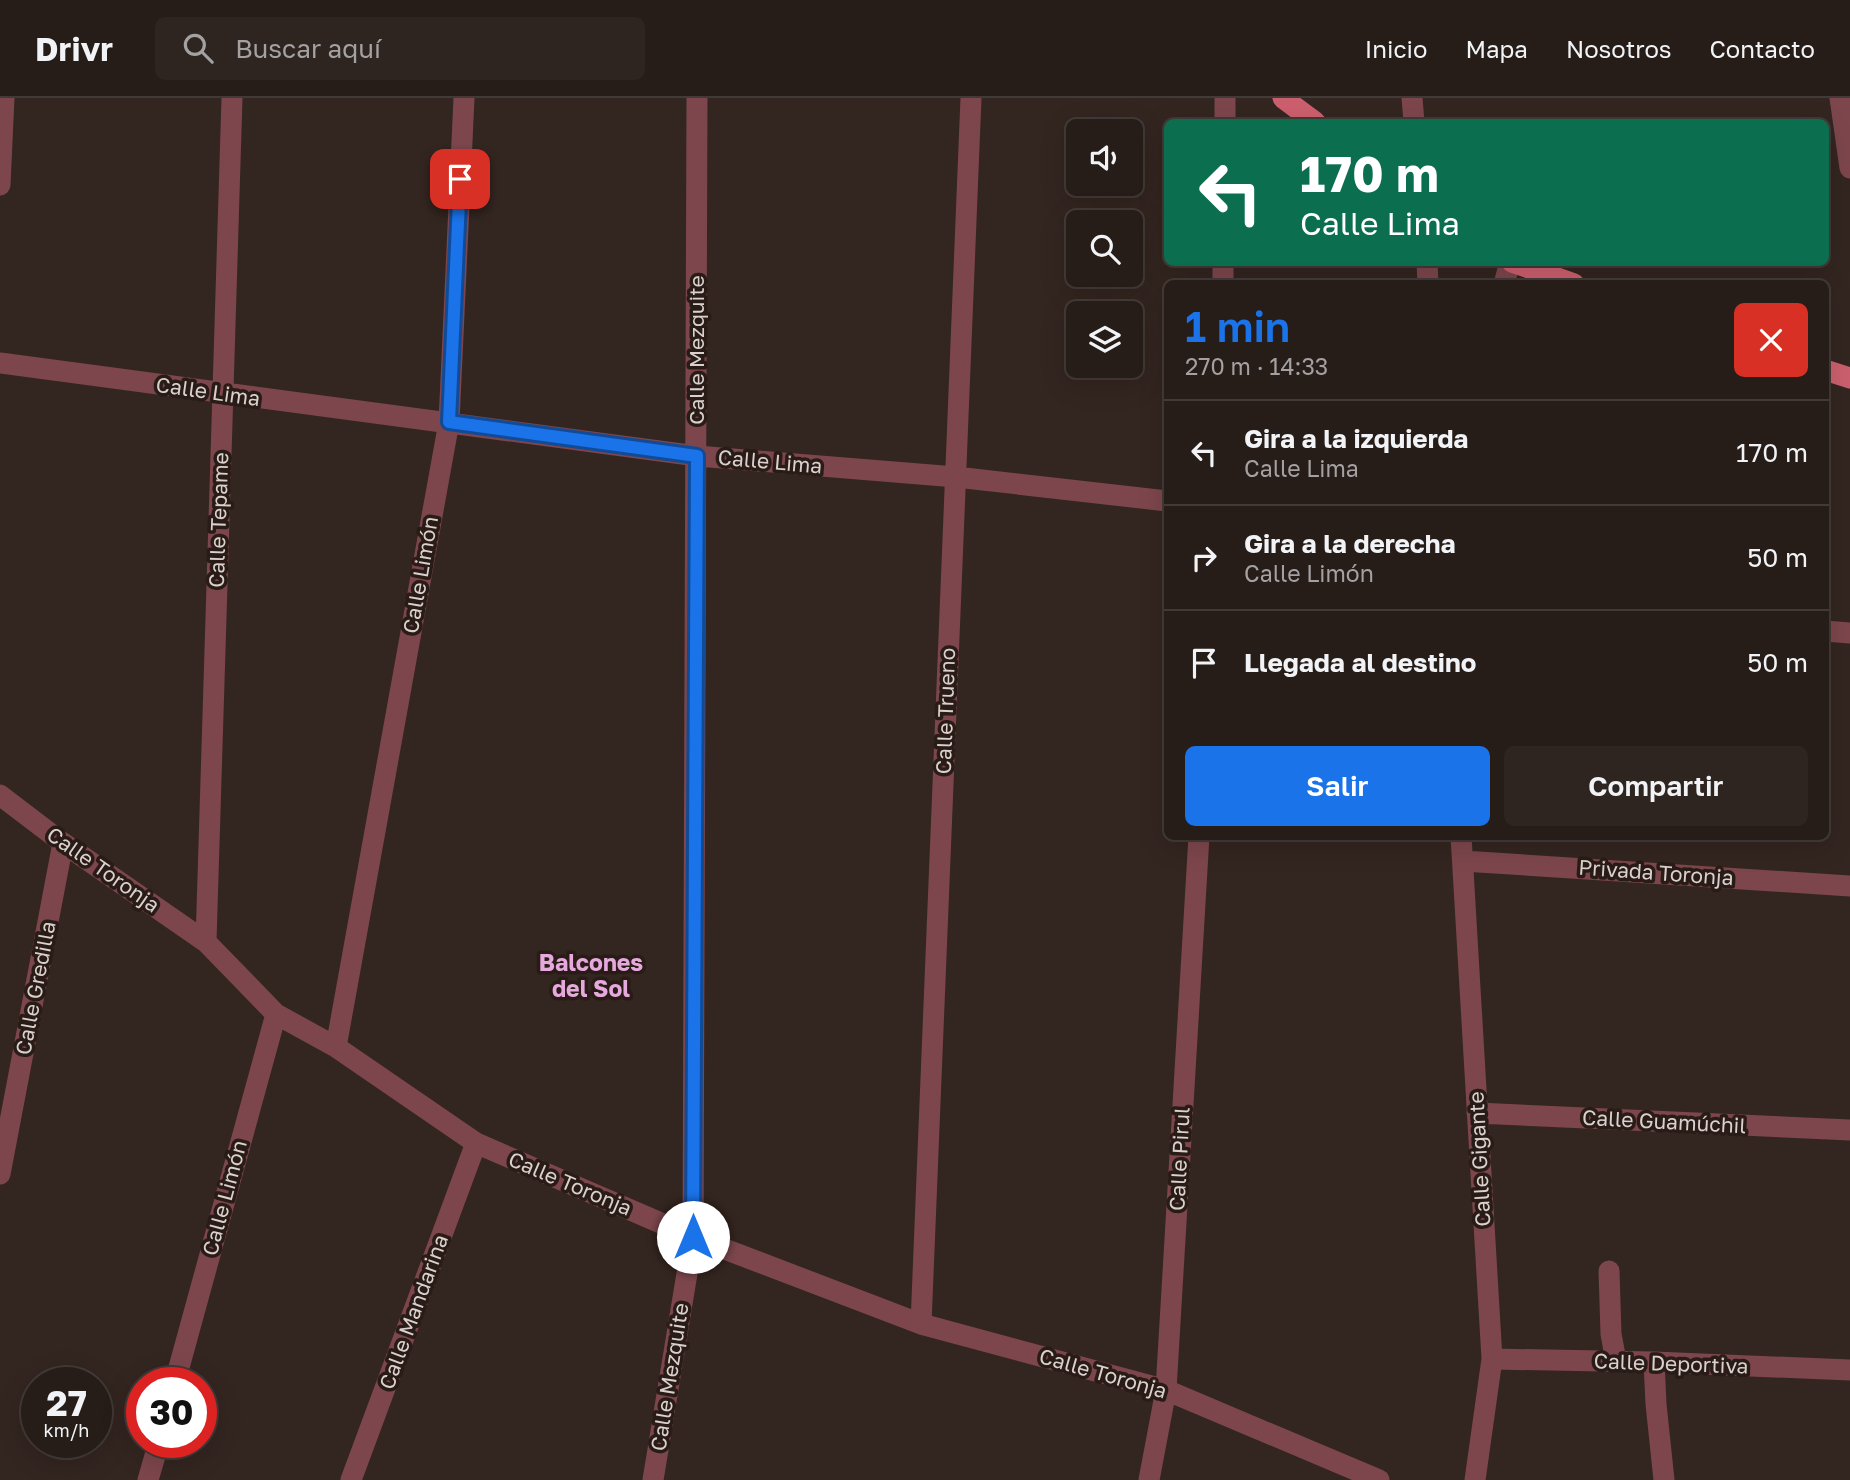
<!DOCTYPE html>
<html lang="es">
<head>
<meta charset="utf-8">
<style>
  :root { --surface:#261c18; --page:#2e2521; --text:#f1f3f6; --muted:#a4a1a2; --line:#423a37; --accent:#1a73e8 }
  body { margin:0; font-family:"Golos Text",sans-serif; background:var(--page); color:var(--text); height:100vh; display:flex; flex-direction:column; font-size:26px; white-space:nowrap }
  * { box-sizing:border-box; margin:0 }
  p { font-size:23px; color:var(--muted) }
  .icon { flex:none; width:38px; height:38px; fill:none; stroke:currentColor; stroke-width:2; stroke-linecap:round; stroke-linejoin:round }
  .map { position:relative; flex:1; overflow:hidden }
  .sheet { position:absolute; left:1164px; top:182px; width:665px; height:560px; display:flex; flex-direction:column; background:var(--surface); border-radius:10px; box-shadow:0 7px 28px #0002,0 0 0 2px var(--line) }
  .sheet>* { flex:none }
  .banner { position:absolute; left:1164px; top:21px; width:665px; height:147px; border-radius:10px; box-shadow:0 7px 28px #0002,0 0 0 2px var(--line); background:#0b6e4f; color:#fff; overflow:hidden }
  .tools { position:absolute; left:1066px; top:21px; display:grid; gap:14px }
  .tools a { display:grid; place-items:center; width:77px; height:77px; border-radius:10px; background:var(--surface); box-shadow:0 7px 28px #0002,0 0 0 2px var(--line); font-size:35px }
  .speed { position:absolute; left:21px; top:1269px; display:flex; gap:14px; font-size:35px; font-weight:700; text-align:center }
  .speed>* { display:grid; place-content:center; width:91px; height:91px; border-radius:50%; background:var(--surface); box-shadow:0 7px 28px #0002,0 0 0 2px var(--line); line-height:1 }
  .speed small { font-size:18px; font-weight:400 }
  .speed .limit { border:10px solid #d22; background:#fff; color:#111 }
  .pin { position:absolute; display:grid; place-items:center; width:60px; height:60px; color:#fff; margin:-30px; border-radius:14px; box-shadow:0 4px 10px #0006 }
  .me { position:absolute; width:77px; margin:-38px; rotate:0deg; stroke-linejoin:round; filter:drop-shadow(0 0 5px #0008) }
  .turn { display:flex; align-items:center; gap:24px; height:147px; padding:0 21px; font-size:32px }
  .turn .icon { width:91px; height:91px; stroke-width:2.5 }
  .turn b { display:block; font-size:49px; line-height:60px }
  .round { display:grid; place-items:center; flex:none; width:74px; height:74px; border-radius:10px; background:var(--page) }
  .headline { display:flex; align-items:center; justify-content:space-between; height:119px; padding:0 21px }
  h1 { font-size:42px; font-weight:600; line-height:52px; color:var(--accent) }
  .button { display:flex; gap:14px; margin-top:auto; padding:14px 21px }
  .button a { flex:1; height:80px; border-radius:10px; background:var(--accent); color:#fff; font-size:28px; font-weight:600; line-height:80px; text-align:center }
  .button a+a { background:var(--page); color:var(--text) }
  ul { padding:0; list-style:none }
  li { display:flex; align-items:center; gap:21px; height:105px; padding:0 21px; border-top:2px solid var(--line) }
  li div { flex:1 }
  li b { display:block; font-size:26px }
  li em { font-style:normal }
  header { display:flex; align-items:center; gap:42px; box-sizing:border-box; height:98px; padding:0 35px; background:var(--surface); border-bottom:2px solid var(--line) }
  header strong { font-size:33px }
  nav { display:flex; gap:38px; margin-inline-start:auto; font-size:24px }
  .search { width:490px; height:63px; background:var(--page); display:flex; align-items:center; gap:18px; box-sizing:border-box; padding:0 24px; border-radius:10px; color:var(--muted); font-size:26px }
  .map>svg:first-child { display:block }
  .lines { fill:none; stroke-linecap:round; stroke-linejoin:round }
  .minor { stroke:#7c464c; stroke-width:21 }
  .major { stroke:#cc5f6d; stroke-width:21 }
  .route-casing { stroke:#114b97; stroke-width:18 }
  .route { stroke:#1a73e8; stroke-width:12 }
  .labels { text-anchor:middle; stroke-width:7; stroke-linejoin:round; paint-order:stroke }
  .street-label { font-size:21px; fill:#dad0cd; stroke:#291c17 }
  .neighbourhood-label { font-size:23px; font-weight:bold; fill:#e6a9de; stroke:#291c17 }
</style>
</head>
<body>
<header>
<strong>Drivr</strong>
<div class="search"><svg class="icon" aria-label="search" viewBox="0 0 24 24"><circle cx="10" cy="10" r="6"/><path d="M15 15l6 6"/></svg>Buscar aquí</div>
<nav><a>Inicio</a><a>Mapa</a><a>Nosotros</a><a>Contacto</a></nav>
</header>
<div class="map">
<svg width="1850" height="1382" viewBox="0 0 1850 1382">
  <rect width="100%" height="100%" fill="#332520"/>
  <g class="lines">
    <path class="minor" d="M 1412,0 L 1414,24
      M 1840,0 L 1850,70
      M 1225,24 L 1225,0
      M 0,87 L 4,0
      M 1427,164 L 1428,186
      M 1223,186 L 1223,164
      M 1504,186 L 1510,164
      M 0,265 L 697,358 L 956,379 L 1167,403
      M 1825,533 L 1850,535
      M 0,697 L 63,745 L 206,844 L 276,916 L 336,949 L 476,1045 L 693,1139 L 921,1226 L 1166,1292 L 1379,1382
      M 1461,738 L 1492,1261 L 1475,1382
      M 1463,763 L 1850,788
      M 206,844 L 232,0
      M 336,949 L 449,324 L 464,0
      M 1477,1015 L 1850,1032
      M 0,1076 L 63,745
      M 1609,1173 L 1611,1236 L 1616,1263
      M 921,1226 L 971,0
      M 1492,1261 L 1654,1264 L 1850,1272
      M 1654,1264 L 1656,1306 L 1664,1382
      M 175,1284 L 276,916
      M 148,1382 L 159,1344
      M 351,1382 L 476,1045
      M 653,1382 L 693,1139 L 697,0
      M 1149,1382 L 1166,1292 L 1199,738"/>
    <path class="major" d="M 1283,0 L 1315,24
      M 1512,164 L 1574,186
      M 1825,272 L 1850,280"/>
  </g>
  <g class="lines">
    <g class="route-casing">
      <path id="route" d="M 460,81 L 449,324 L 697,358 L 693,1139"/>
    </g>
    <use href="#route" class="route"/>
  </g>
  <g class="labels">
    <g class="street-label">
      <text transform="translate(697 252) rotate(-90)" y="7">Calle Mezquite</text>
      <text transform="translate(208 294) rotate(8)" y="7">Calle Lima</text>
      <text transform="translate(770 364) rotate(5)" y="7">Calle Lima</text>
      <text transform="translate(219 422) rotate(-88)" y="7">Calle Tepame</text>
      <text transform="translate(421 477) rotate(-80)" y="7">Calle Limón</text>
      <text transform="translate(946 613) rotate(-88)" y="7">Calle Trueno</text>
      <text transform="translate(103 772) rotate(35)" y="7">Calle Toronja</text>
      <text transform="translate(1656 775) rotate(4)" y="7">Privada Toronja</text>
      <text transform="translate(36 890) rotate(-79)" y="7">Calle Gredilla</text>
      <text transform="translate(1664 1024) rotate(3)" y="7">Calle Guamúchil</text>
      <text transform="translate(1180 1061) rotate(-87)" y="7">Calle Pirul</text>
      <text transform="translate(1480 1061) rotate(-93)" y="7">Calle Gigante</text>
      <text transform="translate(570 1086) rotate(23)" y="7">Calle Toronja</text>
      <text transform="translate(225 1100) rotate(-75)" y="7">Calle Limón</text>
      <text transform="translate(414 1214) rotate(-70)" y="7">Calle Mandarina</text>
      <text transform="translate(1671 1266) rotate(2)" y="7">Calle Deportiva</text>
      <text transform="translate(1103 1276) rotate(16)" y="7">Calle Toronja</text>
      <text transform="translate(670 1279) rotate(-81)" y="7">Calle Mezquite</text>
    </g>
    <g class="neighbourhood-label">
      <text x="591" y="873">Balcones<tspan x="591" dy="26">del Sol</tspan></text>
    </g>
  </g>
</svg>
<div class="tools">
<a><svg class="icon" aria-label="sound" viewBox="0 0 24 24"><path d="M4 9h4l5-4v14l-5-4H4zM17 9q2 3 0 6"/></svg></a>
<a><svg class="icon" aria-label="search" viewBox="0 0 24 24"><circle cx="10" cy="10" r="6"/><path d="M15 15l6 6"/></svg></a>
<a><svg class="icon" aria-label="layers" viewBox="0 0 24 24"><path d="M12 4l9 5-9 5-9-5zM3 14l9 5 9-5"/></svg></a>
</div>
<div class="speed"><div>27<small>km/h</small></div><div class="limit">30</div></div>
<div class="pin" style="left:460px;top:81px;background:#d93025"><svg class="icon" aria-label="arrive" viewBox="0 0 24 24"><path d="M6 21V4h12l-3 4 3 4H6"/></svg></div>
<svg class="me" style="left:693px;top:1139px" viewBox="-20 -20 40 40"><circle r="19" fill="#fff"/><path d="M0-13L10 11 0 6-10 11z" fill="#1a73e8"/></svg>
<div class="banner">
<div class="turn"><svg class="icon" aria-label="left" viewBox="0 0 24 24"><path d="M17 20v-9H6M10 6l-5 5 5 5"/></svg><div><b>170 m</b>Calle Lima</div></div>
</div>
<section class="sheet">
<div class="headline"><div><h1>1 min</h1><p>270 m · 14:33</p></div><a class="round" style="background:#d93025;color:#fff"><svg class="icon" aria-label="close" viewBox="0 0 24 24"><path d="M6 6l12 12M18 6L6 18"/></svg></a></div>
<ul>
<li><svg class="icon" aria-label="left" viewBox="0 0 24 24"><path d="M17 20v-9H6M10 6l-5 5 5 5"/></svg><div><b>Gira a la izquierda</b><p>Calle Lima</p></div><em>170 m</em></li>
<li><svg class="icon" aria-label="right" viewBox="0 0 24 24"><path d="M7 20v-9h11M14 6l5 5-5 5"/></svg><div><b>Gira a la derecha</b><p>Calle Limón</p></div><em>50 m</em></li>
<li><svg class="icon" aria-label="arrive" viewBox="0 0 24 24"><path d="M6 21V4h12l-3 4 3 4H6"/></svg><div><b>Llegada al destino</b></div><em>50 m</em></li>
</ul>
<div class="button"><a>Salir</a><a>Compartir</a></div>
</section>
</div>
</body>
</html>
